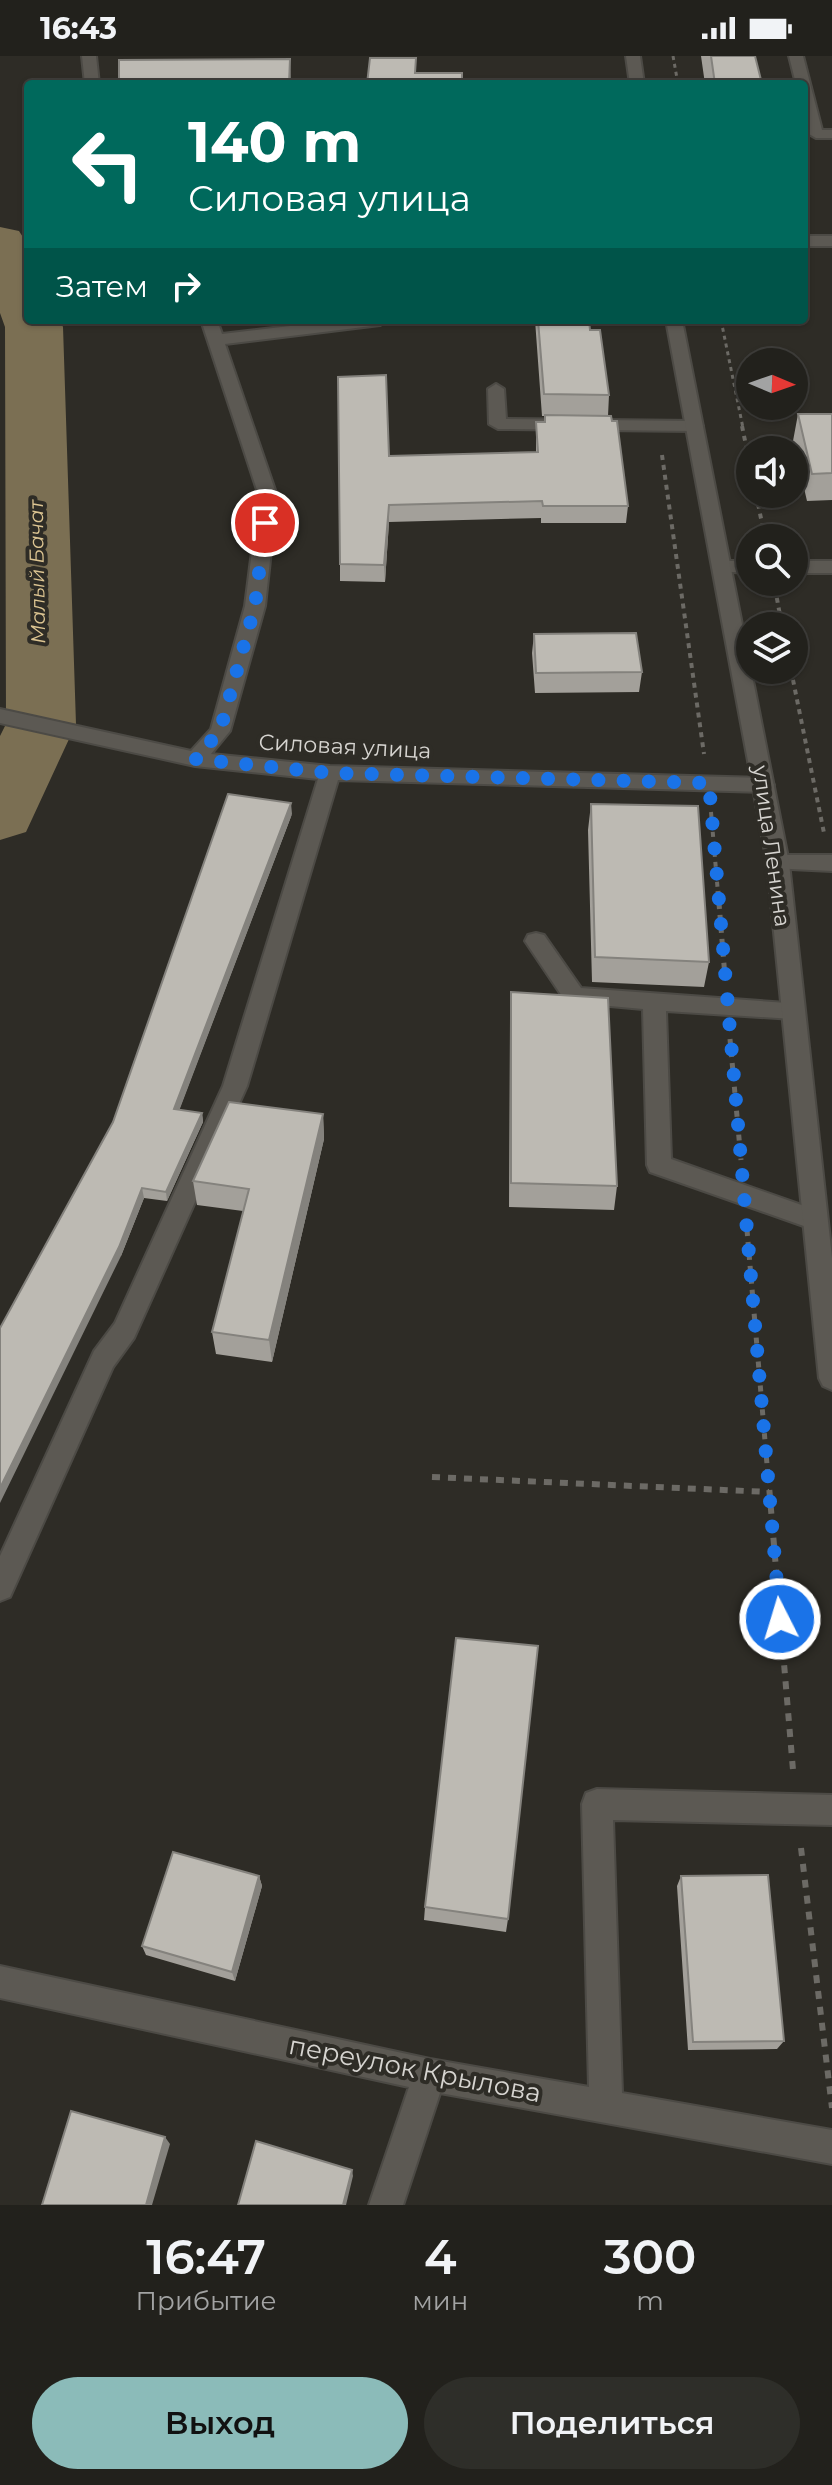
<!DOCTYPE html>
<html lang="ru">
<head>
<meta charset="utf-8">
<style>
  :root { --surface:#22211c; --page:#2e2e29; --text:#f1f3f6; --muted:#a2a3a3; --line:#3f3e3b; --accent:#8bbbb9 }
  body { margin:0; font-family:Montserrat,sans-serif; background:var(--page); color:var(--text); height:100vh; display:flex; flex-direction:column; font-size:30px; white-space:nowrap }
  * { box-sizing:border-box; margin:0 }
  p { font-size:26px; color:var(--muted) }
  .icon { flex:none; width:44px; height:44px; fill:none; stroke:currentColor; stroke-width:2; stroke-linecap:round; stroke-linejoin:round }
  .map { position:relative; height:2149px; overflow:hidden }
  .panel { display:flex; flex-direction:column; background:var(--surface); flex:1 }
  .panel>* { flex:none }
  .hud { position:absolute; left:24px; top:24px; width:784px; height:244px; border-radius:8px; box-shadow:0 2px 6px #0004,0 0 0 2px var(--line); background:#00695c; color:#fff; overflow:hidden }
  .needle { width:52px; rotate:92deg }
  .controls { position:absolute; left:736px; top:292px; display:grid; gap:16px }
  .controls a { display:grid; place-items:center; width:72px; height:72px; border-radius:50%; background:var(--surface); box-shadow:0 2px 6px #0004,0 0 0 2px var(--line); font-size:40px }
  .pin { position:absolute; display:grid; place-items:center; width:68px; height:68px; color:#fff; margin:-34px; border:4px solid #fff; border-radius:50%; box-shadow:0 2px 8px #0007 }
  .me { position:absolute; width:88px; margin:-44px; rotate:355deg; stroke-linejoin:round; filter:drop-shadow(0 0 6px #0008) }
  .turn { display:flex; align-items:center; gap:28px; height:168px; padding:0 32px; font-size:36px }
  .turn .icon { width:104px; height:104px; stroke-width:2.5 }
  .turn b { display:block; font-size:56px; line-height:68px }
  .then { display:flex; align-items:center; height:76px; padding:0 32px; background:#0003; gap:16px; font-size:30px }
  .eta { display:flex; justify-content:space-evenly; align-items:center; height:136px; text-align:center }
  .eta b { font-size:48px; font-weight:600; line-height:56px }
  .primary-button { display:flex; gap:16px; margin-top:auto; padding:16px 32px }
  .primary-button a { flex:1; height:92px; border-radius:48px; background:var(--accent); color:#111; font-size:32px; font-weight:600; line-height:92px; text-align:center }
  .primary-button a+a { background:var(--page); color:var(--text) }
  .status { display:flex; justify-content:space-between; align-items:center; height:56px; padding:0 40px; background:var(--surface); direction:ltr }
  .status svg { height:22px; fill:currentColor }
  .map>svg:first-child { display:block }
  .lines { fill:none; stroke-linecap:round; stroke-linejoin:round }
  .river { fill:#7b6f53; fill-rule:evenodd }
  .lane-casing { stroke:#4c4a45; stroke-width:4 }
  .street-casing { stroke:#4c4a45; stroke-width:4 }
  .secondary-casing { stroke:#4c4a45; stroke-width:4 }
  .path-far3 { stroke:#6c6a65; stroke-width:3; stroke-dasharray:4 4; stroke-linecap:butt }
  .path-far2 { stroke:#6c6a65; stroke-width:4; stroke-dasharray:5 5; stroke-linecap:butt }
  .path-far1 { stroke:#6c6a65; stroke-width:5; stroke-dasharray:6 6; stroke-linecap:butt }
  .path { stroke:#6c6a65; stroke-width:6; stroke-dasharray:8 8; stroke-linecap:butt }
  .lane { fill:#5c5953; fill-rule:evenodd }
  .street { fill:#5c5953; fill-rule:evenodd }
  .secondary { fill:#5c5953; fill-rule:evenodd }
  .wall { fill:#a3a09a }
  .shaded-wall { fill:#84827d }
  .building { fill:#bdbab3; stroke:#84827d; stroke-width:2 }
  .route { stroke:#1a73e8; stroke-width:14; stroke-dasharray:0 25.2 }
  .labels { text-anchor:middle; stroke-width:8; stroke-linejoin:round; paint-order:stroke }
  .far-water-label { font-size:20px; font-style:italic; fill:#ddc592; stroke:#2e2c26 }
  .street-label { font-size:22px; fill:#d6d4d0; stroke:#2e2c26 }
  .near-street-label { font-size:26px; fill:#d6d4d0; stroke:#2e2c26 }
</style>
</head>
<body>
<div class="status"><b>16:43</b><svg viewBox="0 0 49 12"><path d="M0 12V9h3v3zM5 12V6h3v6zM10 12V3h3v9zM15 12V0h3v12zM26 1h20v11H26zM47 4h2v5h-2z"/></svg></div>
<div class="map">
<svg width="832" height="2149" viewBox="0 0 832 2149">
  <rect width="100%" height="100%" fill="#2e2c26"/>
  <g class="lines">
    <path class="river" d="M 0,171 L 19,175 L 28,189 L 28,264 L 60,264 L 63,271 L 76,668 L 26,776 L 0,784 L 0,680 L 6,668 L 5,271 L 0,257 Z"/>
    <g class="lane-casing">
      <path id="lane" d="M 82,0 L 96,0 L 99,28 L 85,28 Z
        M 789,0 L 803,0 L 822,74 L 832,74 L 832,82 L 816,82 L 809,78 L 804,60 L 804,28 L 796,28 Z
        M 804,180 L 832,180 L 832,190 L 804,190 Z
        M 201,264 L 217,264 L 222,278 L 340,264 L 388,264 L 380,269 L 225,288 L 277,440 L 265,550 L 230,675 L 211,698 L 330,710 L 764,722 L 771,724 L 774,729 L 771,734 L 764,736 L 338,724 L 247,1030 L 134,1282 L 113,1311 L 10,1541 L 0,1545 L 0,1500 L 94,1295 L 115,1267 L 223,1030 L 318,723 L 195,710 L 0,667 L 0,653 L 191,695 L 211,673 L 245,550 L 259,440 Z
        M 496,328 L 504,333 L 506,363 L 694,365 L 703,370 L 694,375 L 498,373 L 489,368 L 488,333 Z
        M 722,505 L 750,505 L 750,517 L 715,515 L 713,511 Z
        M 794,505 L 832,505 L 832,517 L 794,517 Z
        M 536,877 L 544,879 L 581,932 L 801,948 L 804,954 L 801,960 L 793,963 L 666,955 L 671,1103 L 824,1157 L 827,1164 L 824,1171 L 815,1174 L 650,1116 L 647,1109 L 643,953 L 566,946 L 525,885 L 528,879 Z
        M 597,1733 L 832,1739 L 832,1769 L 613,1764 L 622,2037 L 832,2074 L 832,2108 L 440,2037 L 403,2149 L 369,2149 L 409,2031 L 0,1942 L 0,1910 L 430,2003 L 589,2031 L 582,1748 L 586,1737 Z"/>
    </g>
    <g class="street-casing">
      <path id="street" d="M 778,799 L 832,799 L 832,815 L 770,812 L 767,807 L 770,802 Z"/>
    </g>
    <g class="secondary-casing">
      <path id="secondary" d="M 626,0 L 640,0 L 644,28 L 630,28 Z
        M 666,264 L 682,264 L 789,807 L 832,1202 L 832,1334 L 823,1330 L 819,1322 L 767,807 Z"/>
    </g>
    <path class="path-far3" d="M 673,0 L 678,28
      M 721,264 L 743,372"/>
    <path class="path-far2" d="M 742,370 L 750,409
      M 662,399 L 704,698
      M 756,438 L 765,482
      M 775,532 L 782,570
      M 791,614 L 824,777
      M 711,756 L 718,837"/>
    <path class="path-far1" d="M 718,835 L 725,921
      M 730,983 L 741,1104
      M 747,1174 L 768,1420"/>
    <path class="path" d="M 768,1418 L 793,1714
      M 432,1421 L 769,1436
      M 801,1792 L 832,2052"/>
    <use href="#lane" class="lane"/>
    <use href="#street" class="street"/>
    <use href="#secondary" class="secondary"/>
  </g>
  <path class="wall" d="M 701,0 L 755,0 L 762,28 L 705,28 Z
    M 535,264 L 589,264 L 590,274 L 609,339 L 608,360 L 628,450 L 626,467 L 541,467 L 541,462 L 389,466 L 385,526 L 340,525 L 340,508 L 389,400 L 536,396 L 536,366 L 544,366 L 544,360 L 542,360 Z
    M 798,358 L 832,358 L 832,444 L 807,445 L 793,385 Z
    M 534,578 L 642,616 L 639,636 L 535,637 L 532,597 Z
    M 591,748 L 709,906 L 704,931 L 592,926 L 588,774 Z
    M 292,758 L 179,1054 L 202,1057 L 203,1066 L 167,1145 L 144,1142 L 121,1200 L 113,1066 Z
    M 511,936 L 617,1130 L 614,1154 L 509,1151 L 510,961 Z
    M 323,1058 L 324,1083 L 272,1306 L 216,1298 L 212,1276 L 243,1155 L 197,1149 L 193,1125 Z
    M 259,1820 L 262,1830 L 235,1925 L 146,1899 L 142,1890 Z
    M 681,1820 L 784,1985 L 777,1993 L 688,1994 L 677,1830 Z
    M 425,1851 L 508,1863 L 506,1876 L 424,1864 Z"/>
  <path class="shaded-wall" d="M 290,3 L 291,28 L 289,28 Z
    M 389,449 L 389,466 L 385,526 L 384,509 Z
    M 291,747 L 292,758 L 176,1063 L 174,1053 Z
    M 202,1057 L 203,1066 L 167,1145 L 166,1136 Z
    M 323,1058 L 324,1083 L 272,1306 L 269,1284 Z
    M 142,1132 L 144,1142 L 121,1200 L 0,1447 L 0,1432 Z
    M 259,1820 L 262,1830 L 235,1925 L 232,1916 Z
    M 165,2081 L 170,2088 L 152,2149 L 146,2149 Z
    M 352,2114 L 353,2120 L 346,2149 L 343,2149 Z"/>
  <path class="building" d="M 711,0 L 755,0 L 762,28 L 715,28 Z
    M 370,2 L 416,2 L 415,17 L 462,17 L 462,28 L 367,28 Z
    M 290,3 L 289,28 L 119,28 L 119,4 Z
    M 538,264 L 589,264 L 590,274 L 600,274 L 609,339 L 544,338 Z
    M 386,319 L 389,400 L 538,396 L 536,366 L 545,366 L 545,359 L 611,360 L 612,365 L 617,365 L 628,450 L 543,450 L 542,445 L 389,449 L 384,509 L 340,508 L 338,321 Z
    M 798,358 L 832,358 L 832,417 L 812,418 Z
    M 636,577 L 642,616 L 536,617 L 534,578 Z
    M 228,738 L 291,747 L 174,1053 L 202,1057 L 166,1136 L 142,1132 L 119,1191 L 0,1432 L 0,1272 L 113,1066 Z
    M 591,748 L 698,750 L 709,906 L 595,901 Z
    M 511,936 L 608,942 L 617,1130 L 511,1127 Z
    M 229,1046 L 323,1058 L 269,1284 L 212,1276 L 249,1133 L 193,1125 Z
    M 456,1582 L 538,1590 L 508,1863 L 425,1851 Z
    M 173,1796 L 259,1820 L 232,1916 L 142,1890 Z
    M 768,1819 L 784,1985 L 693,1986 L 681,1820 Z
    M 71,2055 L 165,2081 L 146,2149 L 42,2149 Z
    M 256,2085 L 352,2114 L 343,2149 L 238,2149 Z"/>
  <g class="lines">
    <path class="route" d="M 265,467 L 255,550 L 220,675 L 195,703 L 330,717 L 709,727 L 780,1563"/>
  </g>
  <g class="labels">
    <g class="far-water-label">
      <text transform="translate(37 516) rotate(-91)" y="7">Малый Бачат</text>
    </g>
    <g class="street-label">
      <text transform="translate(345 690) rotate(3)" y="8">Силовая улица</text>
      <text transform="translate(772 790) rotate(82)" y="8">улица Ленина</text>
    </g>
    <g class="near-street-label">
      <text transform="translate(415 2013) rotate(11)" y="9">переулок Крылова</text>
    </g>
  </g>
</svg>
<div class="controls">
<a><svg class="needle" viewBox="-14 -14 28 28"><path d="M0-13l5 13h-10z" fill="#e53935"/><path d="M0 13l5-13h-10z" fill="#a2a3a3"/></svg></a>
<a><svg class="icon" aria-label="sound" viewBox="0 0 24 24"><path d="M4 9h4l5-4v14l-5-4H4zM17 9q2 3 0 6"/></svg></a>
<a><svg class="icon" aria-label="search" viewBox="0 0 24 24"><circle cx="10" cy="10" r="6"/><path d="M15 15l6 6"/></svg></a>
<a><svg class="icon" aria-label="layers" viewBox="0 0 24 24"><path d="M12 4l9 5-9 5-9-5zM3 14l9 5 9-5"/></svg></a>
</div>
<div class="pin" style="left:265px;top:467px;background:#d93025"><svg class="icon" aria-label="arrive" viewBox="0 0 24 24"><path d="M6 21V4h12l-3 4 3 4H6"/></svg></div>
<svg class="me" style="left:780px;top:1563px" viewBox="-20 -20 40 40"><circle r="17" fill="#1a73e8" stroke="#fff" stroke-width="3"/><path d="M0-11L8 9 0 5-8 9z" fill="#fff"/></svg>
<div class="hud">
<div class="turn"><svg class="icon" aria-label="left" viewBox="0 0 24 24"><path d="M17 20v-9H6M10 6l-5 5 5 5"/></svg><div><b>140 m</b>Силовая улица</div></div>
<div class="then">Затем<svg class="icon" aria-label="right" viewBox="0 0 24 24"><path d="M7 20v-9h11M14 6l5 5-5 5"/></svg></div>
</div>
</div>
<section class="panel">
<div class="eta">
<div><b>16:47</b><p>Прибытие</p></div>
<div><b>4</b><p>мин</p></div>
<div><b>300</b><p>m</p></div>
</div>
<div class="primary-button"><a>Выход</a><a>Поделиться</a></div>
</section>
</body>
</html>
